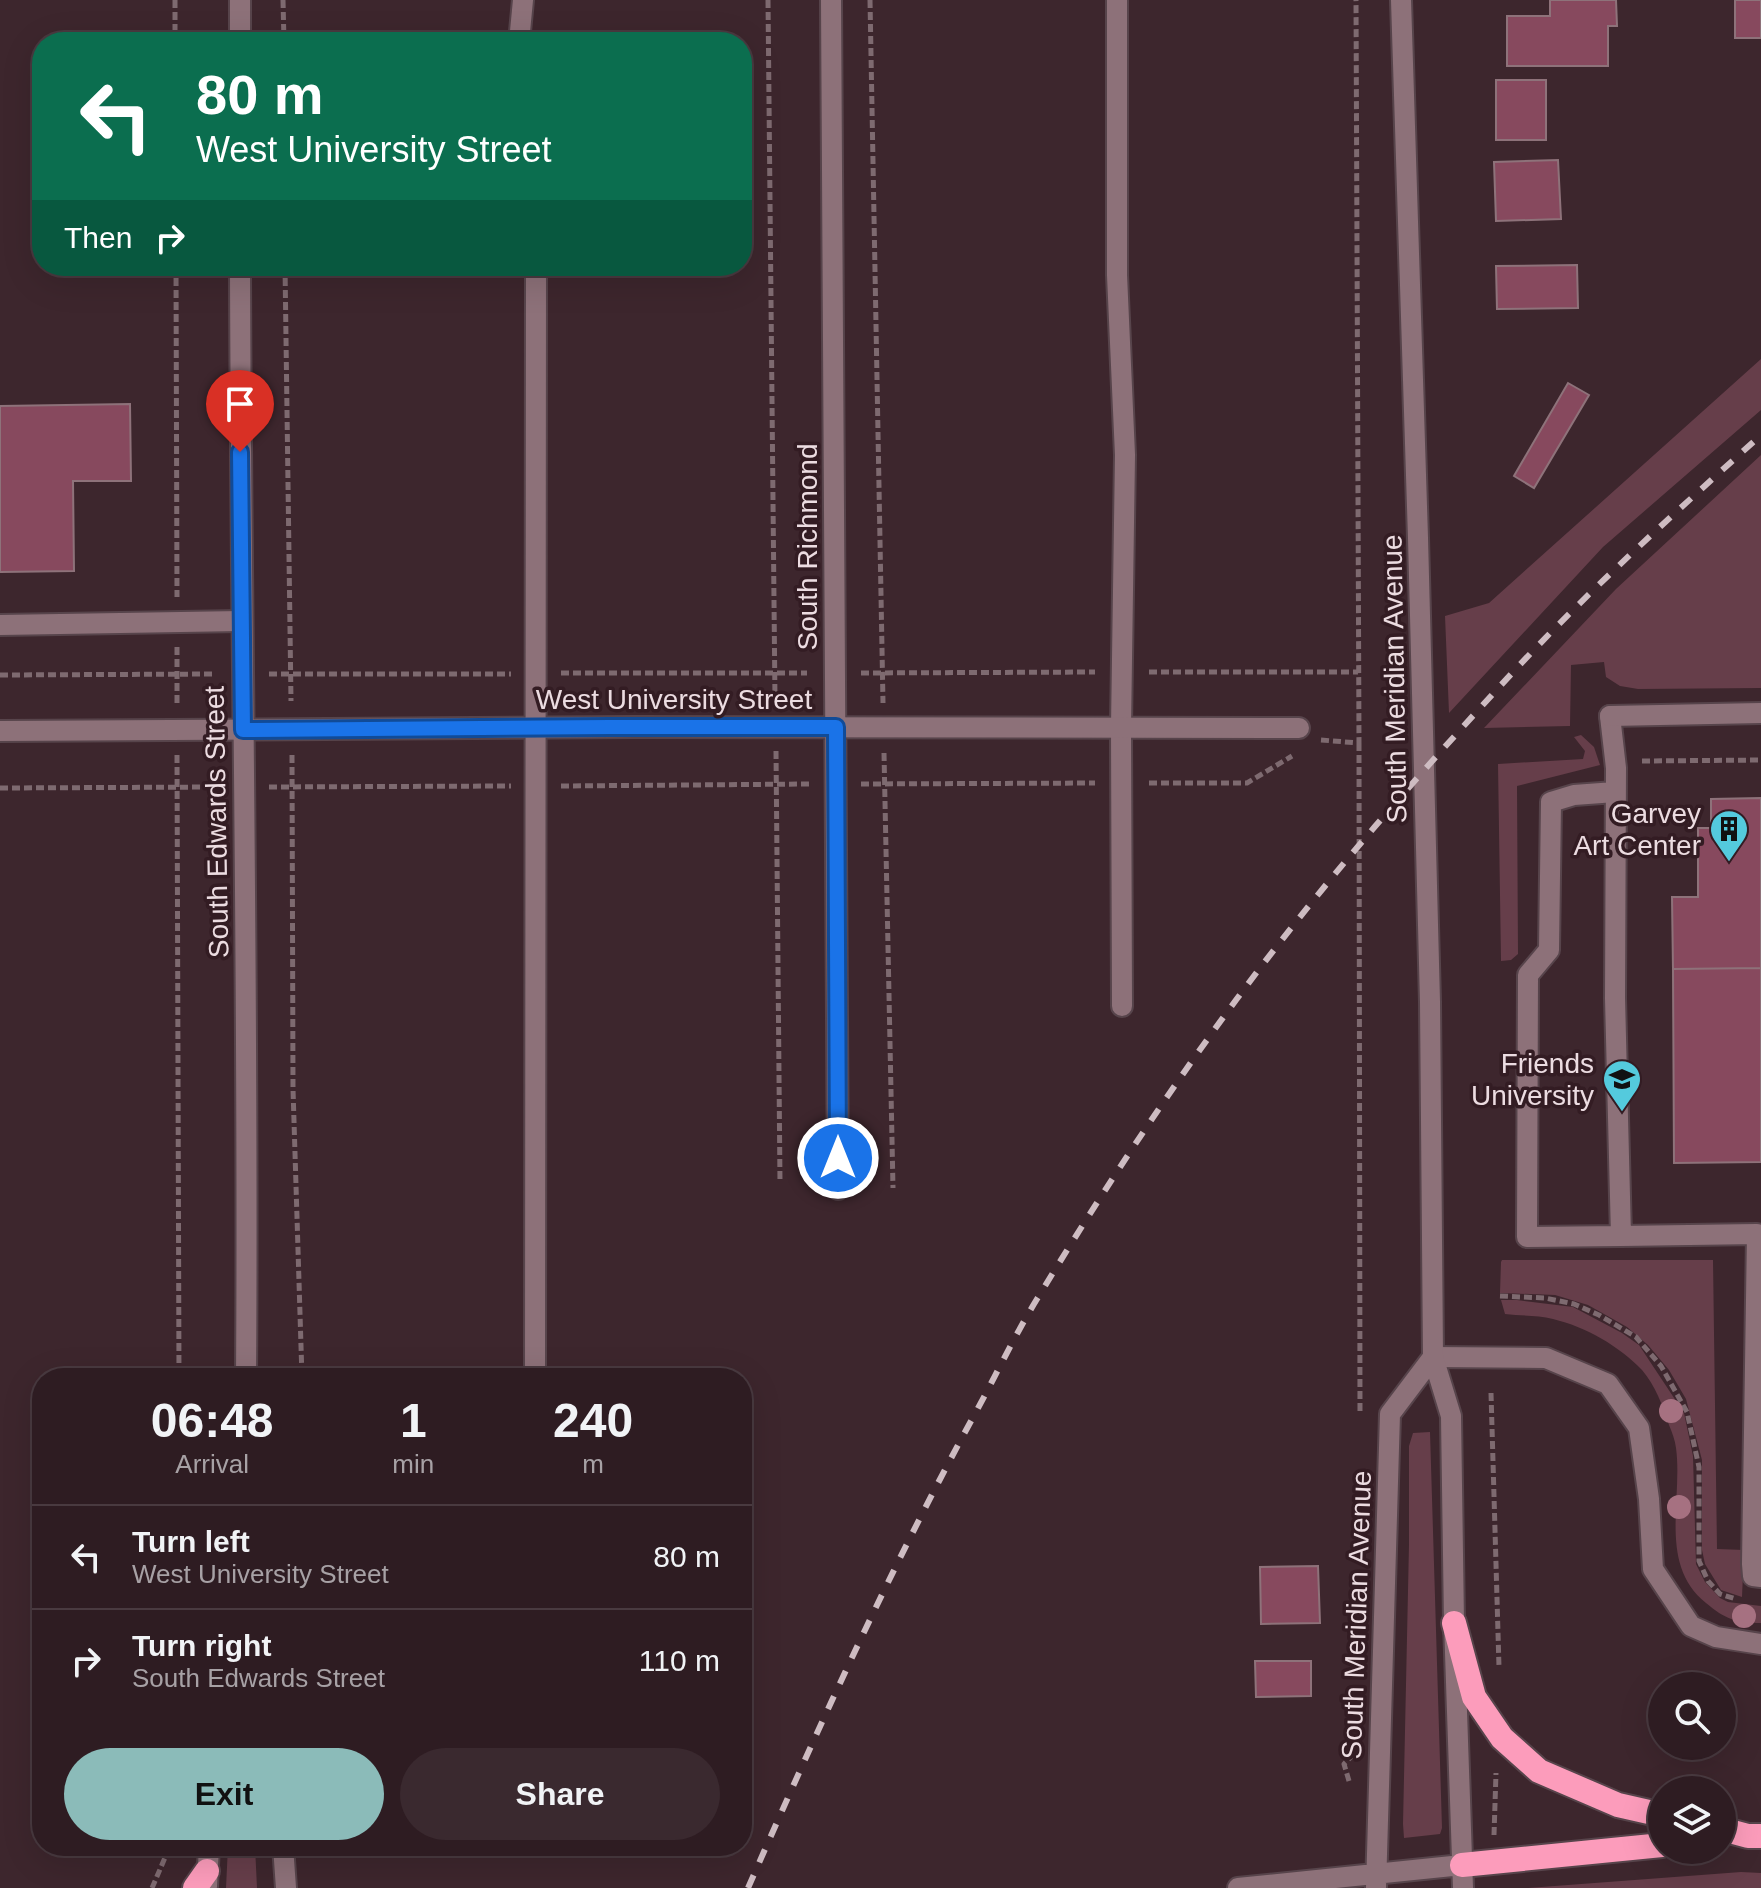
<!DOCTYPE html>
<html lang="en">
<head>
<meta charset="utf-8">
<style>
  :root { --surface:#2e1c22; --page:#3a292f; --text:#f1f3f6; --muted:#a7a1a5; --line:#493a40; --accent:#8bbbb9 }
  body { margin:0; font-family:Helvetica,sans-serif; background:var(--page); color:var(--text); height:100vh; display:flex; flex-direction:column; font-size:30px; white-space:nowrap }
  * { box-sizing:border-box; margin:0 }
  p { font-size:26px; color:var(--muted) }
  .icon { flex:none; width:44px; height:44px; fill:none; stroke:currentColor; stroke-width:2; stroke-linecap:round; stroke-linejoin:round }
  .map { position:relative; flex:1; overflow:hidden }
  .drawer { position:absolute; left:32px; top:1368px; width:720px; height:488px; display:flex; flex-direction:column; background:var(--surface); border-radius:32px; box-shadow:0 8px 32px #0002,0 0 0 2px var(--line) }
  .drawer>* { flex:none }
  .guide { position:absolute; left:32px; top:32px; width:720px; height:244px; border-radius:32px; box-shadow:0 8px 32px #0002,0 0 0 2px var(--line); background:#0b6e4f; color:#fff; overflow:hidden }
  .buttons { position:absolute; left:1648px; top:1672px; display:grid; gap:16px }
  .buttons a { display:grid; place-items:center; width:88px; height:88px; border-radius:50%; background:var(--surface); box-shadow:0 8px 32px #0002,0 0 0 2px var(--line); font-size:40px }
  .pin { position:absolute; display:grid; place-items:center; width:68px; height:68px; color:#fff; margin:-82px -34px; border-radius:50% 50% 50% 0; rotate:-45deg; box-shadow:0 0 8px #0007 }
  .pin .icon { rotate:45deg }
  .me { position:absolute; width:88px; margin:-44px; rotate:0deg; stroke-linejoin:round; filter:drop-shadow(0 0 6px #0008) }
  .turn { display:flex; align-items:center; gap:28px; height:168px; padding:0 32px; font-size:36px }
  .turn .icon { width:104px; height:104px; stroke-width:2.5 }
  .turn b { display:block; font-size:56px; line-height:68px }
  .then { display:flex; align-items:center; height:76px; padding:0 32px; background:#0003; gap:16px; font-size:30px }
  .eta { display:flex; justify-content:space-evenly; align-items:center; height:136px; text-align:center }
  .eta b { font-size:48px; font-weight:600; line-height:56px }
  .primary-button { display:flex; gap:16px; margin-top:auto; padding:16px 32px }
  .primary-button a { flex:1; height:92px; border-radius:48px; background:var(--accent); color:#111; font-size:32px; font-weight:600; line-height:92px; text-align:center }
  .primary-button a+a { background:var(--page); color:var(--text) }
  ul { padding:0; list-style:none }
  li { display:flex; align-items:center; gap:24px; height:104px; padding:0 32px; border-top:2px solid var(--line) }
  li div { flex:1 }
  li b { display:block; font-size:30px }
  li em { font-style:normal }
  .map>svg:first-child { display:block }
  .green { fill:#663e4a }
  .building { fill:#87495e; stroke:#8e727a; stroke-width:2 }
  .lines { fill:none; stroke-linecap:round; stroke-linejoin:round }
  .lane-casing { stroke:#57444b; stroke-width:24 }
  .street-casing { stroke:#57444b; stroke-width:24 }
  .secondary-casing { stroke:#57444b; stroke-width:24 }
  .highway-casing { stroke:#57444b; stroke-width:28 }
  .path { stroke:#7e6a70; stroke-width:5; stroke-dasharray:8 4; stroke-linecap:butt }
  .lane { stroke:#8d7179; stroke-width:20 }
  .street { stroke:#8d7179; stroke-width:20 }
  .secondary { stroke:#8d7179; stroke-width:20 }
  .highway { stroke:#fc9cbb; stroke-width:24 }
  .rail { stroke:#cebcc2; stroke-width:6; stroke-dasharray:14 14; stroke-linecap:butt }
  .tree { fill:#a67181 }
  .route-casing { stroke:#114b97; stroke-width:20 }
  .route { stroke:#1a73e8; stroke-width:14 }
  .labels { text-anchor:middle; stroke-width:7; stroke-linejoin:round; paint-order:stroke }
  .street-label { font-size:28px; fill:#ecdce1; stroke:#331c23 }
  .poi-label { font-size:28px; fill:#ecdce1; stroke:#331c23; text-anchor:end }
</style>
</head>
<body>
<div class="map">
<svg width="1761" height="1888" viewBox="0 0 1761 1888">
  <rect width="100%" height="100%" fill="#3d262d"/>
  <path class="green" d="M 1761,359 L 1761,410 L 1603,547 L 1449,713 L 1445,616 L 1489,603 Z
    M 1761,455 L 1761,688 L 1638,689 L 1620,686 L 1606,677 L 1604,662 L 1571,665 L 1570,726 L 1484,728 L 1616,589 Z
    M 1581,735 L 1594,747 L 1600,765 L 1517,786 L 1518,954 L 1511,960 L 1501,961 L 1498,764 L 1583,759 L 1585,751 L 1574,737 Z
    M 1502,1260 L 1713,1260 L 1717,1549 L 1744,1550 L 1742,1597 L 1721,1590 L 1705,1564 L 1702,1550 L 1702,1460 L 1686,1399 L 1669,1370 L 1648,1345 L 1627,1327 L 1588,1305 L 1555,1295 L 1500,1293 L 1501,1262 Z
    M 1501,1300 L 1517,1300 L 1573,1307 L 1622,1333 L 1639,1345 L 1684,1413 L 1693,1456 L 1696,1564 L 1705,1582 L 1720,1598 L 1728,1602 L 1761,1606 L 1761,1623 C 1736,1623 1725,1619 1706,1603 C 1658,1565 1683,1499 1676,1448 C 1675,1440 1672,1432 1669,1425 C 1663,1406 1655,1385 1642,1370 C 1619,1346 1586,1327 1553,1319 C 1538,1315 1521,1316 1505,1314 Z
    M 1430,1432 L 1442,1828 L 1440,1834 L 1404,1838 L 1403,1824 L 1409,1544 L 1409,1446 L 1413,1433 Z
    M 228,1846 L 255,1846 L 257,1888 L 226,1888 Z
    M 1741,1872 L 1761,1873 L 1761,1888 L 1528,1888 Z"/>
  <path class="building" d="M 1550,0 L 1616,0 L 1617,26 L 1608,26 L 1608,66 L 1507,66 L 1507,16 L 1550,16 Z
    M 1735,0 L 1761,0 L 1761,38 L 1735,38 Z
    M 1496,80 L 1546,80 L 1546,140 L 1496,140 Z
    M 1558,160 L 1561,219 L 1496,221 L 1494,162 Z
    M 1577,265 L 1578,308 L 1497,309 L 1496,266 Z
    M 1568,383 L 1589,395 L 1534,488 L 1514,476 Z
    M 130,404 L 131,481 L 73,481 L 74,571 L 0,572 L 0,406 Z
    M 1761,798 L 1761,968 L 1673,969 L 1672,897 L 1698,897 L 1698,828 L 1711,828 L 1711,799 Z
    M 1761,968 L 1761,1162 L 1674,1163 L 1673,969 Z
    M 1318,1566 L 1320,1623 L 1261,1624 L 1260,1567 Z
    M 1255,1661 L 1311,1661 L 1311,1696 L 1256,1697 Z"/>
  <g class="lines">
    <g class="lane-casing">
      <path id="lane" d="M 1117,0 L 1117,275 L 1125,455 L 1121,727 L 1122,1006
        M 519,42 L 523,0
        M 0,625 L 241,621
        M 1610,716 L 1616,768 L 1615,998 L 1621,1236 L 1757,1234 L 1752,1564 L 1753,1576 L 1761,1577
        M 1615,792 L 1574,795 L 1551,802 L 1549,950 L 1528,975 L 1527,1237 L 1621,1236
        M 535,1378 L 536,266"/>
    </g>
    <g class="street-casing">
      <path id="street" d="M 831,0 L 838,1189
        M 1610,716 L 1761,713
        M 0,731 L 636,727 L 1299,728
        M 1433,1357 L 1546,1358 L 1608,1384 L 1639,1428 L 1649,1499 L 1653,1569 L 1691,1626 L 1716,1637 L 1761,1644"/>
    </g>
    <g class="secondary-casing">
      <path id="secondary" d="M 240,0 L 240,42
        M 1401,0 L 1418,538 L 1430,1002 L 1433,1357 L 1451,1416 L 1454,1623 L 1463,1888
        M 240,266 C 241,637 249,1007 246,1378
        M 283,1846 L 286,1888
        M 207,1886 L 209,1846
        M 1238,1888 L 1462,1865
        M 1376,1888 L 1390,1414 L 1433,1357"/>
    </g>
    <g class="highway-casing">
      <path id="highway" d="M 1454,1623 L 1474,1697 L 1502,1738 L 1539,1771 L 1618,1805 L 1662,1815
        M 1722,1829 L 1748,1836 L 1761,1836
        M 1462,1865 L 1662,1845
        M 195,1888 L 207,1871"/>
    </g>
    <path class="path" d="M 175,0 L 175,42
      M 283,0 L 284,42
      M 768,0 L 775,701
      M 870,0 L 883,703
      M 176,266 L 177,597
      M 285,266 L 291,701
      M 177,647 L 177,705
      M 1149,672 L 1358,672
      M 561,673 L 807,673
      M 861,673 L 1095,672
      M 269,674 L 511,674
      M 0,675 L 215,674
      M 1321,740 L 1359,743 L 1356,0
      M 1359,743 L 1360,1414
      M 776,751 L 780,1182
      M 884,753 L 893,1188
      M 177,755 L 179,1378
      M 292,755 L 293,1089 L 302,1378
      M 1642,761 L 1761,760
      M 1149,783 L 1247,783 L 1292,756
      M 861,784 L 1095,783
      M 561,786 L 811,784
      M 269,787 L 511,786
      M 0,788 L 219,787
      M 1500,1296 L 1545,1298 L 1574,1304 L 1599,1315 L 1636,1337 L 1661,1366 L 1687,1412 L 1699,1467 L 1699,1561 L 1708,1581 L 1720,1594 L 1736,1599
      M 1491,1393 L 1499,1667
      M 1349,1781 L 1344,1764 L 1352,1756
      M 1494,1835 L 1496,1773
      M 152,1888 L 170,1846"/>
    <use href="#lane" class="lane"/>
    <use href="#street" class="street"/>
    <use href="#secondary" class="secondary"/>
    <use href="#highway" class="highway"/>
    <path class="rail" d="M 748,1888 C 819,1726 892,1565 977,1410 C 997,1373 1015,1335 1037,1299 C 1099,1197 1165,1096 1236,1000 C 1321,885 1417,776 1514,671 C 1592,587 1677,511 1761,435"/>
  </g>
  <g class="tree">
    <circle cx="1671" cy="1411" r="12"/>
    <circle cx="1679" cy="1507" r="12"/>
    <circle cx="1744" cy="1616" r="12"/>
  </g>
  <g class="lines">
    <g class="route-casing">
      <path id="route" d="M 240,452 L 243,730 L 610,727 L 836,727 L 838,1158"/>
    </g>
    <use href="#route" class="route"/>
  </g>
  <defs>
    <g id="building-pin" transform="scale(2)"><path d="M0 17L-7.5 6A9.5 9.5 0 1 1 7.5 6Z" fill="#54cadd" stroke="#331c23"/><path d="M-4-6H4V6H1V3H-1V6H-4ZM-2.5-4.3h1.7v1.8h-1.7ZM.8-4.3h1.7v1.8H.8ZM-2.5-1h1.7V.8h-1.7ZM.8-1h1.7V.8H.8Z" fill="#111"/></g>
    <g id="university-pin" transform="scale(2)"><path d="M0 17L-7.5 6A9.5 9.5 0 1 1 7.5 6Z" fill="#54cadd" stroke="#331c23"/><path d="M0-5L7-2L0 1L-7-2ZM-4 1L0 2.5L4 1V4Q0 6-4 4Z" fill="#111"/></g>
  </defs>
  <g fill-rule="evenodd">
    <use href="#building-pin" x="1729" y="829"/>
    <use href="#university-pin" x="1622" y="1079"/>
  </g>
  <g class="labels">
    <g class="street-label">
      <text transform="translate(807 547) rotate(-90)" y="10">South Richmond</text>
      <text transform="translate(1394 679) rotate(-91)" y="10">South Meridian Avenue</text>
      <text x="674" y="709">West University Street</text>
      <text transform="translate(216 822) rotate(-91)" y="10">South Edwards Street</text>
      <text transform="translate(1356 1615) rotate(-88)" y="10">South Meridian Avenue</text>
    </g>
    <g class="poi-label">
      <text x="1701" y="823">Garvey<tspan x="1701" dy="32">Art Center</tspan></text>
      <text x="1594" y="1073">Friends<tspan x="1594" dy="32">University</tspan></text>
    </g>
  </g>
</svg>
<div class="buttons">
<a><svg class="icon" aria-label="search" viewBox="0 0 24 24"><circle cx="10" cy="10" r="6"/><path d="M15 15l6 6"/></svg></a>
<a><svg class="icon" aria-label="layers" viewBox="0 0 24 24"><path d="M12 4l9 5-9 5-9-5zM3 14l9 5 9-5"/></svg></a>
</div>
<div class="pin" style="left:240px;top:452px;background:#d93025"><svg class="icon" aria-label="arrive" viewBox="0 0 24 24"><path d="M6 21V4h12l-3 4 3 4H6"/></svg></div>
<svg class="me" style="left:838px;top:1158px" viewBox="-20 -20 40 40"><circle r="17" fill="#1a73e8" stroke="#fff" stroke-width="3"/><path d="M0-11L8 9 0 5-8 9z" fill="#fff"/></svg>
<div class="guide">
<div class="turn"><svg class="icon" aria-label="left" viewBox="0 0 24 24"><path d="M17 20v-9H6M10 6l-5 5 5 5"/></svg><div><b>80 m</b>West University Street</div></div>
<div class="then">Then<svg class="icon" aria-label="right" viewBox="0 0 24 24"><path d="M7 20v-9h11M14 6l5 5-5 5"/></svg></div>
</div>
<section class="drawer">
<div class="eta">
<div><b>06:48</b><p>Arrival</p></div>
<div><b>1</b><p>min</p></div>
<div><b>240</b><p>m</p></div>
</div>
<ul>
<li><svg class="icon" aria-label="left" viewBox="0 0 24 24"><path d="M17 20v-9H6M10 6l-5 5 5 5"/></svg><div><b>Turn left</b><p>West University Street</p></div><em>80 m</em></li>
<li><svg class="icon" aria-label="right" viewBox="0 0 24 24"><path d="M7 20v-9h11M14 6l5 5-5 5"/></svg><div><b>Turn right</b><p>South Edwards Street</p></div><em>110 m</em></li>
</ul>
<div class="primary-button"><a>Exit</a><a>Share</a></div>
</section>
</div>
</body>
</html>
